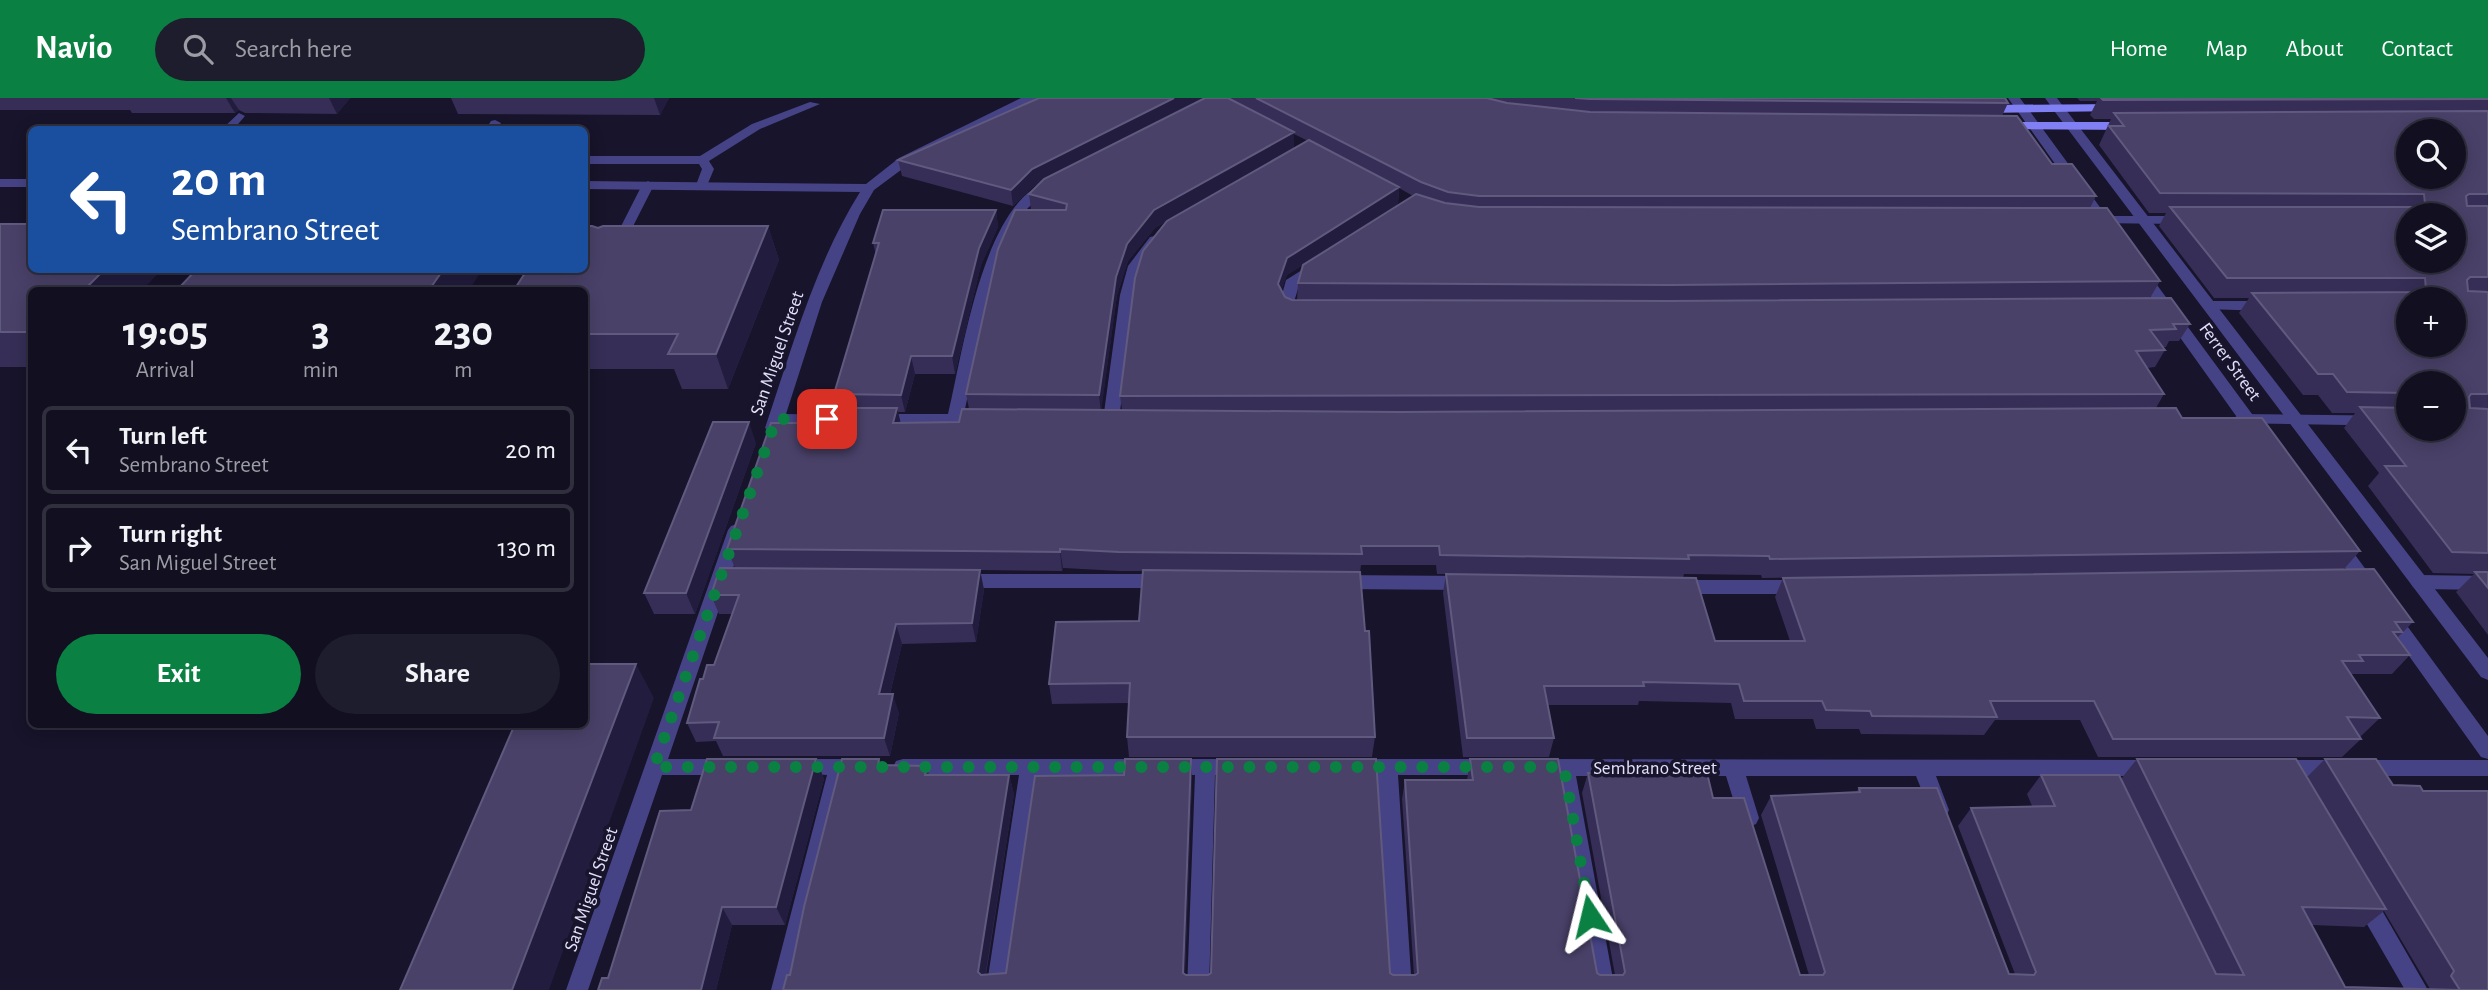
<!DOCTYPE html>
<html lang="en">
<head>
<meta charset="utf-8">
<style>
  :root { --surface:#110f20; --page:#1e1d2d; --text:#f1f3f6; --muted:#9c9ca5; --line:#302f3e; --accent:#0b8043 }
  body { margin:0; font-family:"Alegreya Sans",sans-serif; background:var(--page); color:var(--text); height:100vh; display:flex; flex-direction:column; font-size:26px; white-space:nowrap }
  * { box-sizing:border-box; margin:0 }
  p { font-size:23px; color:var(--muted) }
  .icon { flex:none; width:38px; height:38px; fill:none; stroke:currentColor; stroke-width:2; stroke-linecap:round; stroke-linejoin:round }
  .map { position:relative; flex:1; overflow:hidden }
  .side { position:absolute; left:28px; top:189px; width:560px; height:441px; display:flex; flex-direction:column; background:var(--surface); border-radius:10px; box-shadow:0 4px 18px #0003,0 0 0 2px var(--line) }
  .side>* { flex:none }
  .guide { position:absolute; left:28px; top:28px; width:560px; height:147px; border-radius:10px; box-shadow:0 4px 18px #0003,0 0 0 2px var(--line); background:#1a4fa0; color:#fff; overflow:hidden }
  .controls { position:absolute; left:2396px; top:21px; display:grid; gap:14px }
  .controls a { display:grid; place-items:center; width:70px; height:70px; border-radius:50%; background:var(--surface); box-shadow:0 4px 18px #0003,0 0 0 2px var(--line); font-size:35px }
  .pin { position:absolute; display:grid; place-items:center; width:60px; height:60px; color:#fff; margin:-30px; border-radius:14px; box-shadow:0 4px 10px #0006 }
  .me { position:absolute; width:77px; margin:-38px; rotate:350deg; stroke-linejoin:round; filter:drop-shadow(0 0 5px #0008) }
  .turn { display:flex; align-items:center; gap:24px; height:147px; padding:0 28px; font-size:32px }
  .turn .icon { width:91px; height:91px; stroke-width:2.5 }
  .turn b { display:block; font-size:49px; line-height:60px }
  .eta { display:flex; justify-content:space-evenly; align-items:center; height:119px; text-align:center }
  .eta b { font-size:42px; font-weight:600; line-height:49px }
  .cta { display:flex; gap:14px; margin-top:auto; padding:14px 28px }
  .cta a { flex:1; height:80px; border-radius:42px; background:var(--accent); color:#fff; font-size:28px; font-weight:600; line-height:80px; text-align:center }
  .cta a+a { background:var(--page); color:var(--text) }
  ul { padding:0; list-style:none }
  li { display:flex; align-items:center; gap:21px; height:88px; margin:0 14px 10px; padding:0 14px; border:4px solid var(--line); border-radius:10px }
  li div { flex:1 }
  li b { display:block; font-size:26px }
  li em { font-style:normal }
  header { display:flex; align-items:center; gap:42px; box-sizing:border-box; height:98px; padding:0 35px; background:var(--accent); color:#fff }
  header strong { font-size:33px }
  nav { display:flex; gap:38px; margin-inline-start:auto; font-size:24px }
  .search { width:490px; height:63px; background:var(--page); display:flex; align-items:center; gap:18px; box-sizing:border-box; padding:0 24px; border-radius:38px; color:var(--muted); font-size:26px }
  .map>svg:first-child { display:block }
  .lines { fill:none; stroke-linecap:round; stroke-linejoin:round }
  .service { fill:#454385; fill-rule:evenodd }
  .minor { fill:#454385; fill-rule:evenodd }
  .tertiary { fill:#454385; fill-rule:evenodd }
  .secondary { fill:#807ff4; fill-rule:evenodd }
  .wall { fill:#362e56; fill-rule:evenodd }
  .shaded-wall { fill:#221c3e }
  .building { fill:#494168; stroke:#615a7f; stroke-width:2; fill-rule:evenodd }
  .route { stroke:#0b8043; stroke-width:12; stroke-dasharray:0 21.6 }
  .labels { text-anchor:middle; stroke-width:7; stroke-linejoin:round; paint-order:stroke }
  .street-label { font-size:19px; fill:#e3e0fc; stroke:#17142b }
</style>
</head>
<body>
<header>
<strong>Navio</strong>
<div class="search"><svg class="icon" aria-label="search" viewBox="0 0 24 24"><circle cx="10" cy="10" r="6"/><path d="M15 15l6 6"/></svg>Search here</div>
<nav><a>Home</a><a>Map</a><a>About</a><a>Contact</a></nav>
</header>
<div class="map">
<svg width="2488" height="892" viewBox="0 0 2488 892">
  <rect width="100%" height="100%" fill="#17142b"/>
  <g class="lines">
    <path class="service" d="M 810,4 L 820,6 L 760,31 L 709,63 L 714,71 L 706,90 L 702,91 L 696,87 L 702,71 L 699,66 L 584,66 L 584,58 L 700,58 L 752,26 Z
      M 239,15 L 245,18 L 233,32 L 221,32 Z
      M 495,22 L 501,25 L 496,32 L 485,32 L 491,23 Z
      M 648,83 L 654,87 L 625,144 L 623,147 L 615,147 L 613,144 L 642,87 Z"/>
    <path class="minor" d="M 1021,0 L 1037,0 L 909,66 L 874,92 L 860,116 L 822,204 L 786,316 L 853,317 L 855,321 L 853,325 L 847,326 L 782,326 L 779,334 L 773,335 L 765,330 C 792,250 815,166 860,94 L 584,91 L 584,83 L 866,86 L 899,60 Z
      M 2008,0 L 2020,0 L 2028,11 L 2026,14 L 2018,14 Z
      M 2045,0 L 2057,0 L 2065,11 L 2063,14 L 2055,14 Z
      M 0,81 L 32,81 L 32,89 L 0,89 Z
      M 1048,84 L 1055,88 L 1053,91 C 1040,99 1025,110 1017,124 C 985,181 978,254 964,316 L 990,318 L 992,322 L 990,326 L 873,325 L 871,321 L 873,317 L 879,316 L 948,316 C 962,259 983,103 1048,84 Z
      M 2093,118 L 2184,118 L 2191,122 L 2184,126 L 2088,125 L 2086,122 Z
      M 1155,138 L 1162,142 L 1142,168 L 1134,197 L 1119,322 L 1111,327 L 1103,322 L 1120,197 L 1128,168 L 1150,139 Z
      M 1318,162 L 1325,166 L 1300,184 L 1294,204 L 1297,208 L 1308,210 L 1310,213 L 1303,218 L 1287,215 L 1280,204 L 1286,182 Z
      M 2211,203 L 2267,203 L 2274,208 L 2267,213 L 2206,211 L 2204,208 L 2206,205 Z
      M 2240,316 L 2408,318 L 2408,328 L 2234,325 L 2232,321 Z
      M 737,426 L 743,428 L 746,432 L 668,661 L 728,661 L 735,663 L 738,669 L 735,675 L 728,677 L 662,677 L 588,892 L 566,892 L 728,432 L 731,428 Z
      M 960,476 L 1166,476 L 1172,478 L 1175,483 L 1172,488 L 1166,490 L 960,490 L 954,488 L 951,483 L 954,478 Z
      M 1338,477 L 1467,478 L 1473,480 L 1476,485 L 1473,490 L 1467,492 L 1338,491 L 1332,489 L 1329,484 L 1332,479 Z
      M 2419,477 L 2488,478 L 2488,492 L 2419,491 L 2413,489 L 2410,484 L 2413,479 Z
      M 1677,482 L 1803,482 L 1809,484 L 1812,489 L 1809,494 L 1803,496 L 1677,496 L 1671,494 L 1668,489 L 1671,484 Z
      M 798,661 L 864,661 L 871,663 L 874,669 L 871,675 L 847,677 L 793,892 L 771,892 L 827,677 L 791,675 L 788,669 L 791,663 Z
      M 903,661 L 1239,661 L 1246,663 L 1249,669 L 1246,675 L 1215,677 L 1209,892 L 1187,892 L 1195,677 L 1039,677 L 1008,892 L 986,892 L 1019,677 L 903,677 L 896,675 L 893,669 L 896,663 Z
      M 1354,661 L 1491,661 L 1498,663 L 1501,669 L 1498,675 L 1491,677 L 1398,677 L 1412,892 L 1390,892 L 1377,677 L 1347,675 L 1344,669 L 1347,663 Z
      M 1536,661 L 2152,662 L 2159,664 L 2162,670 L 2159,676 L 2152,678 L 1936,678 L 1949,712 L 1946,718 L 1939,721 L 1932,718 L 1916,678 L 1746,678 L 1759,720 L 1756,726 L 1749,729 L 1742,726 L 1739,720 L 1726,678 L 1576,678 L 1615,892 L 1593,892 L 1555,677 L 1529,675 L 1526,669 L 1529,663 Z
      M 2278,662 L 2488,662 L 2488,678 L 2278,678 L 2271,676 L 2268,670 L 2271,664 Z
      M 2364,792 L 2372,795 L 2428,892 L 2405,892 L 2353,802 L 2356,795 Z"/>
    <path class="tertiary" d="M 2022,7 L 2026,8 L 2113,127 L 2113,133 L 2103,133 L 2016,11 Z
      M 2059,7 L 2063,8 L 2488,560 L 2488,582 L 2481,579 L 2055,14 L 2055,8 Z
      M 2141,171 L 2146,172 L 2266,335 L 2268,339 L 2266,343 L 2254,343 L 2134,175 Z
      M 2336,438 L 2342,439 L 2375,484 L 2378,489 L 2375,494 L 2363,494 L 2330,449 L 2327,444 L 2330,439 Z
      M 2388,508 L 2394,510 L 2488,638 L 2488,661 L 2481,659 L 2382,520 L 2379,515 L 2382,510 Z"/>
    <path class="secondary" d="M 2117,6 L 2121,7 L 2121,13 L 1984,15 L 1978,11 L 1984,7 Z
      M 2001,24 L 2130,24 L 2136,28 L 2130,32 L 1997,31 L 1995,28 Z"/>
  </g>
  <path class="wall" d="M 0,0 L 350,0 L 337,16 L 245,15 L 239,12 L 235,15 L 132,15 L 130,12 L 0,12 Z
    M 451,0 L 669,0 L 660,17 L 458,16 Z
    M 1039,0 L 1990,0 L 2008,5 L 2002,18 L 2052,66 L 2096,98 L 2090,110 L 2160,183 L 2150,200 L 2190,226 L 2179,243 L 2169,243 L 2166,249 L 2163,249 L 2165,252 L 2155,269 L 2147,270 L 2164,296 L 2156,310 L 2182,320 L 2360,453 L 2343,472 L 1762,480 L 1761,477 L 1684,476 L 1683,480 L 1715,543 L 1790,543 L 1775,499 L 1783,480 L 2413,524 L 2398,539 L 2410,557 L 2392,576 L 2351,576 L 2380,620 L 2360,639 L 2361,641 L 2342,659 L 2098,659 L 2080,622 L 1995,622 L 1984,637 L 1861,636 L 1859,631 L 1816,631 L 1813,621 L 1735,621 L 1731,605 L 1639,603 L 1638,607 L 1547,607 L 1554,640 L 1549,659 L 1463,659 L 1443,495 L 1446,476 L 1437,476 L 1436,467 L 1361,467 L 1360,475 L 1375,639 L 1372,659 L 1129,659 L 1127,639 L 1129,605 L 1052,606 L 1049,586 L 1139,523 L 1143,473 L 1120,473 L 1063,470 L 1062,473 L 980,472 L 984,492 L 976,544 L 902,546 L 890,596 L 899,615 L 890,658 L 723,658 L 716,643 L 696,644 L 687,625 L 703,581 L 714,567 L 732,516 L 719,516 L 711,497 L 735,470 L 727,451 L 824,325 L 837,310 L 834,296 L 876,157 L 873,145 L 996,112 L 998,129 L 981,167 L 955,276 L 915,276 L 905,314 L 898,314 L 900,325 L 959,324 L 969,311 L 966,296 L 1031,112 L 1029,96 L 1041,84 L 1034,88 L 1013,108 L 902,78 L 898,62 ZM 1294,36 L 1308,43 L 1294,51 ZM 1294,51 L 1120,298 L 1122,312 L 1101,312 L 1117,197 L 1128,163 L 1155,130 ZM 1399,90 L 1413,98 L 1298,185 L 1297,202 L 1292,202 L 1285,199 L 1281,192 L 1287,177 L 1398,106 Z
    M 2077,0 L 2488,0 L 2488,537 L 2456,494 L 2474,476 L 2433,475 L 2368,388 L 2379,375 L 2344,330 L 2355,315 L 2332,315 L 2318,297 L 2303,297 L 2239,215 L 2249,200 L 2214,200 L 2159,128 L 2166,115 L 2149,115 L 2099,47 L 2111,21 L 2094,21 L 2090,17 L 2097,3 L 2080,3 ZM 2408,285 L 2454,285 L 2408,331 Z
    M 0,126 L 161,172 L 142,192 L 32,192 L 32,269 L 0,269 Z
    M 768,128 L 779,162 L 728,291 L 682,291 L 674,271 L 584,271 L 584,192 L 598,130 Z
    M 756,345 L 695,516 L 654,516 L 644,495 Z
    M 816,661 L 824,681 L 785,827 L 732,827 L 716,892 L 608,880 L 691,712 Z
    M 879,661 L 881,667 L 927,668 L 929,677 L 1009,677 L 1014,696 L 986,877 L 1006,875 L 1192,681 L 1185,876 L 1186,877 L 1390,875 L 1393,877 L 1414,877 L 1402,701 L 1405,682 L 1467,682 L 1470,661 L 1597,875 L 1600,877 L 1615,877 L 1582,695 L 1588,675 L 1713,700 L 1800,877 L 1809,877 L 1761,717 L 1771,698 L 1856,694 L 1859,690 L 2009,876 L 2015,876 L 1958,728 L 1971,710 L 2032,708 L 2027,696 L 2041,677 L 2167,777 L 2121,681 L 2137,661 L 2307,679 L 2325,661 L 2393,687 L 2423,693 L 2488,892 L 790,877 ZM 2384,813 L 2430,891 L 2345,889 L 2312,827 L 2364,829 Z"/>
  <path class="shaded-wall" d="M 226,0 L 231,0 L 239,12 L 235,15 Z
    M 329,0 L 350,0 L 337,16 Z
    M 654,0 L 669,0 L 660,17 Z
    M 1174,0 L 1203,0 L 1203,2 L 1034,88 L 1013,108 L 1011,92 L 1032,71 Z
    M 1294,34 L 1294,51 L 1155,130 L 1128,163 L 1117,197 L 1101,315 L 1099,297 L 1116,179 L 1127,146 L 1154,112 Z
    M 1399,89 L 1398,106 L 1287,177 L 1278,203 L 1278,186 L 1287,160 Z
    M 996,112 L 998,129 L 981,167 L 955,276 L 952,258 L 979,150 Z
    M 768,128 L 779,162 L 728,291 L 716,256 Z
    M 104,172 L 161,172 L 142,192 L 84,192 Z
    M 443,172 L 482,172 L 469,192 L 429,192 Z
    M 911,258 L 915,276 L 905,314 L 901,297 Z
    M 897,310 L 902,330 L 893,325 Z
    M 749,324 L 756,345 L 695,516 L 686,495 Z
    M 1060,451 L 1063,470 L 1062,473 L 1060,454 Z
    M 980,472 L 984,492 L 976,544 L 972,525 Z
    M 896,526 L 902,546 L 885,615 L 879,596 Z
    M 636,566 L 654,600 L 549,892 L 512,892 Z
    M 893,596 L 899,615 L 890,658 L 884,640 Z
    M 816,661 L 824,681 L 785,827 L 776,809 Z
    M 1191,661 L 1192,681 L 1184,892 L 1183,875 Z
    M 1009,677 L 1014,696 L 983,892 L 978,874 Z
    M 722,809 L 732,827 L 716,892 L 701,892 Z"/>
  <path class="building" d="M 1039,0 L 1174,0 L 1032,71 L 1011,92 L 898,62 Z
    M 1205,0 L 1228,0 L 1294,34 L 1154,112 L 1127,146 L 1116,179 L 1099,297 L 966,296 L 998,151 L 1015,112 L 1066,112 L 1067,106 L 1029,96 L 1044,81 Z
    M 1256,0 L 1487,0 L 1507,5 L 1590,14 L 2017,18 L 2052,66 L 2072,66 L 2096,98 L 1479,98 L 1448,94 L 1421,84 Z
    M 1575,0 L 2005,0 L 2008,5 L 1590,1 Z
    M 2101,0 L 2488,0 L 2488,1 L 2103,2 Z
    M 2488,13 L 2488,96 L 2469,96 L 2466,98 L 2467,108 L 2488,108 L 2488,179 L 2470,179 L 2467,182 L 2468,193 L 2488,194 L 2488,296 L 2471,296 L 2469,299 L 2470,310 L 2488,311 L 2488,455 L 2452,454 L 2385,368 L 2406,368 L 2360,309 L 2408,310 L 2408,331 L 2454,331 L 2454,285 L 2408,285 L 2408,295 L 2347,294 L 2333,276 L 2318,276 L 2252,195 L 2423,194 L 2426,192 L 2425,180 L 2227,180 L 2170,109 L 2422,109 L 2425,106 L 2424,96 L 2160,95 L 2109,28 L 2124,28 L 2114,15 ZM 2408,33 L 2454,33 L 2454,79 L 2408,79 ZM 2408,117 L 2454,117 L 2454,163 L 2408,163 ZM 2408,201 L 2454,201 L 2454,247 L 2408,247 Z
    M 1309,42 L 1399,89 L 1287,160 L 1278,186 L 1285,199 L 1292,202 L 1670,203 L 2171,200 L 2190,226 L 2173,226 L 2176,231 L 2150,232 L 2165,252 L 2136,253 L 2164,296 L 1120,298 L 1135,180 L 1143,153 L 1167,123 Z
    M 1416,96 L 1445,105 L 1479,109 L 2107,110 L 2160,183 L 1670,187 L 1298,185 L 1303,167 Z
    M 883,112 L 996,112 L 979,150 L 952,258 L 911,258 L 901,297 L 834,296 L 879,145 L 873,145 Z
    M 0,126 L 32,126 L 32,172 L 104,172 L 84,192 L 32,192 L 32,234 L 0,234 Z
    M 584,128 L 592,128 L 598,130 L 603,128 L 768,128 L 716,256 L 668,256 L 678,236 L 584,236 L 584,192 L 514,192 L 527,172 L 584,172 Z
    M 196,172 L 443,172 L 429,192 L 177,192 Z
    M 828,310 L 897,310 L 893,325 L 959,324 L 962,311 L 1398,314 L 2176,310 L 2182,320 L 2262,320 L 2360,453 L 1770,461 L 1769,458 L 1688,457 L 1689,461 L 1440,457 L 1439,448 L 1361,448 L 1362,456 L 1119,454 L 1060,451 L 1060,454 L 727,451 L 771,325 L 824,325 Z
    M 713,324 L 749,324 L 686,495 L 644,495 Z
    M 720,470 L 980,472 L 972,525 L 896,526 L 879,596 L 893,596 L 884,640 L 714,640 L 719,624 L 687,625 L 700,581 L 703,581 L 707,567 L 714,567 L 739,497 L 711,497 Z
    M 2374,471 L 2413,524 L 2395,524 L 2402,534 L 2393,534 L 2410,557 L 2359,557 L 2363,563 L 2342,563 L 2380,620 L 2347,619 L 2361,641 L 2113,641 L 2094,603 L 1990,603 L 1997,619 L 1872,618 L 1870,613 L 1826,612 L 1822,603 L 1744,603 L 1739,586 L 1643,584 L 1644,588 L 1544,588 L 1554,640 L 1467,640 L 1446,476 L 1696,480 L 1715,543 L 1805,543 L 1783,480 Z
    M 1143,472 L 1360,474 L 1365,533 L 1369,533 L 1375,639 L 1127,639 L 1130,585 L 1049,586 L 1056,524 L 1139,523 Z
    M 2475,474 L 2488,474 L 2488,490 Z
    M 584,566 L 636,566 L 512,892 L 400,892 L 515,626 L 584,626 Z
    M 707,661 L 816,661 L 776,809 L 722,809 L 701,892 L 598,892 L 602,880 L 608,880 L 660,713 L 691,712 Z
    M 842,661 L 879,661 L 878,667 L 927,668 L 925,677 L 1009,677 L 978,874 L 981,877 L 1006,875 L 1035,678 L 1124,677 L 1125,661 L 1191,661 L 1183,875 L 1186,877 L 1208,877 L 1211,875 L 1217,661 L 1376,661 L 1390,875 L 1393,877 L 1415,877 L 1418,875 L 1405,682 L 1473,682 L 1470,661 L 1558,661 L 1597,875 L 1600,877 L 1623,877 L 1625,874 L 1588,675 L 1707,675 L 1713,700 L 1744,700 L 1800,877 L 1823,877 L 1825,874 L 1771,698 L 1860,694 L 1859,690 L 1937,690 L 2009,876 L 2034,877 L 2036,874 L 1971,710 L 2055,708 L 2041,677 L 2119,677 L 2216,876 L 2244,877 L 2137,661 L 2296,661 L 2386,811 L 2302,809 L 2345,889 L 2460,892 L 783,892 L 787,877 L 790,877 L 804,809 Z
    M 2325,661 L 2376,661 L 2393,687 L 2420,688 L 2423,693 L 2488,693 L 2488,892 L 2460,892 L 2451,878 L 2454,873 Z"/>
  <g class="lines">
    <path class="route" d="M 827,321 L 776,321 L 654,669 L 1564,669 L 1590,818"/>
  </g>
  <g class="labels">
    <g class="street-label">
      <text transform="translate(776 255) rotate(-71)" y="7">San Miguel Street</text>
      <text transform="translate(2231 263) rotate(54)" y="7">Ferrer Street</text>
      <text x="1655" y="676">Sembrano Street</text>
      <text transform="translate(590 791) rotate(-71)" y="7">San Miguel Street</text>
    </g>
  </g>
</svg>
<div class="controls">
<a><svg class="icon" aria-label="search" viewBox="0 0 24 24"><circle cx="10" cy="10" r="6"/><path d="M15 15l6 6"/></svg></a>
<a><svg class="icon" aria-label="layers" viewBox="0 0 24 24"><path d="M12 4l9 5-9 5-9-5zM3 14l9 5 9-5"/></svg></a>
<a>+</a>
<a>−</a>
</div>
<div class="pin" style="left:827px;top:321px;background:#d93025"><svg class="icon" aria-label="arrive" viewBox="0 0 24 24"><path d="M6 21V4h12l-3 4 3 4H6"/></svg></div>
<svg class="me" style="left:1590px;top:818px" viewBox="-20 -20 40 40"><path d="M0-17L14 15 0 8-14 15z" fill="#0b8043" stroke="#fff" stroke-width="4"/></svg>
<div class="guide">
<div class="turn"><svg class="icon" aria-label="left" viewBox="0 0 24 24"><path d="M17 20v-9H6M10 6l-5 5 5 5"/></svg><div><b>20 m</b>Sembrano Street</div></div>
</div>
<section class="side">
<div class="eta">
<div><b>19:05</b><p>Arrival</p></div>
<div><b>3</b><p>min</p></div>
<div><b>230</b><p>m</p></div>
</div>
<ul>
<li><svg class="icon" aria-label="left" viewBox="0 0 24 24"><path d="M17 20v-9H6M10 6l-5 5 5 5"/></svg><div><b>Turn left</b><p>Sembrano Street</p></div><em>20 m</em></li>
<li><svg class="icon" aria-label="right" viewBox="0 0 24 24"><path d="M7 20v-9h11M14 6l5 5-5 5"/></svg><div><b>Turn right</b><p>San Miguel Street</p></div><em>130 m</em></li>
</ul>
<div class="cta"><a>Exit</a><a>Share</a></div>
</section>
</div>
</body>
</html>
